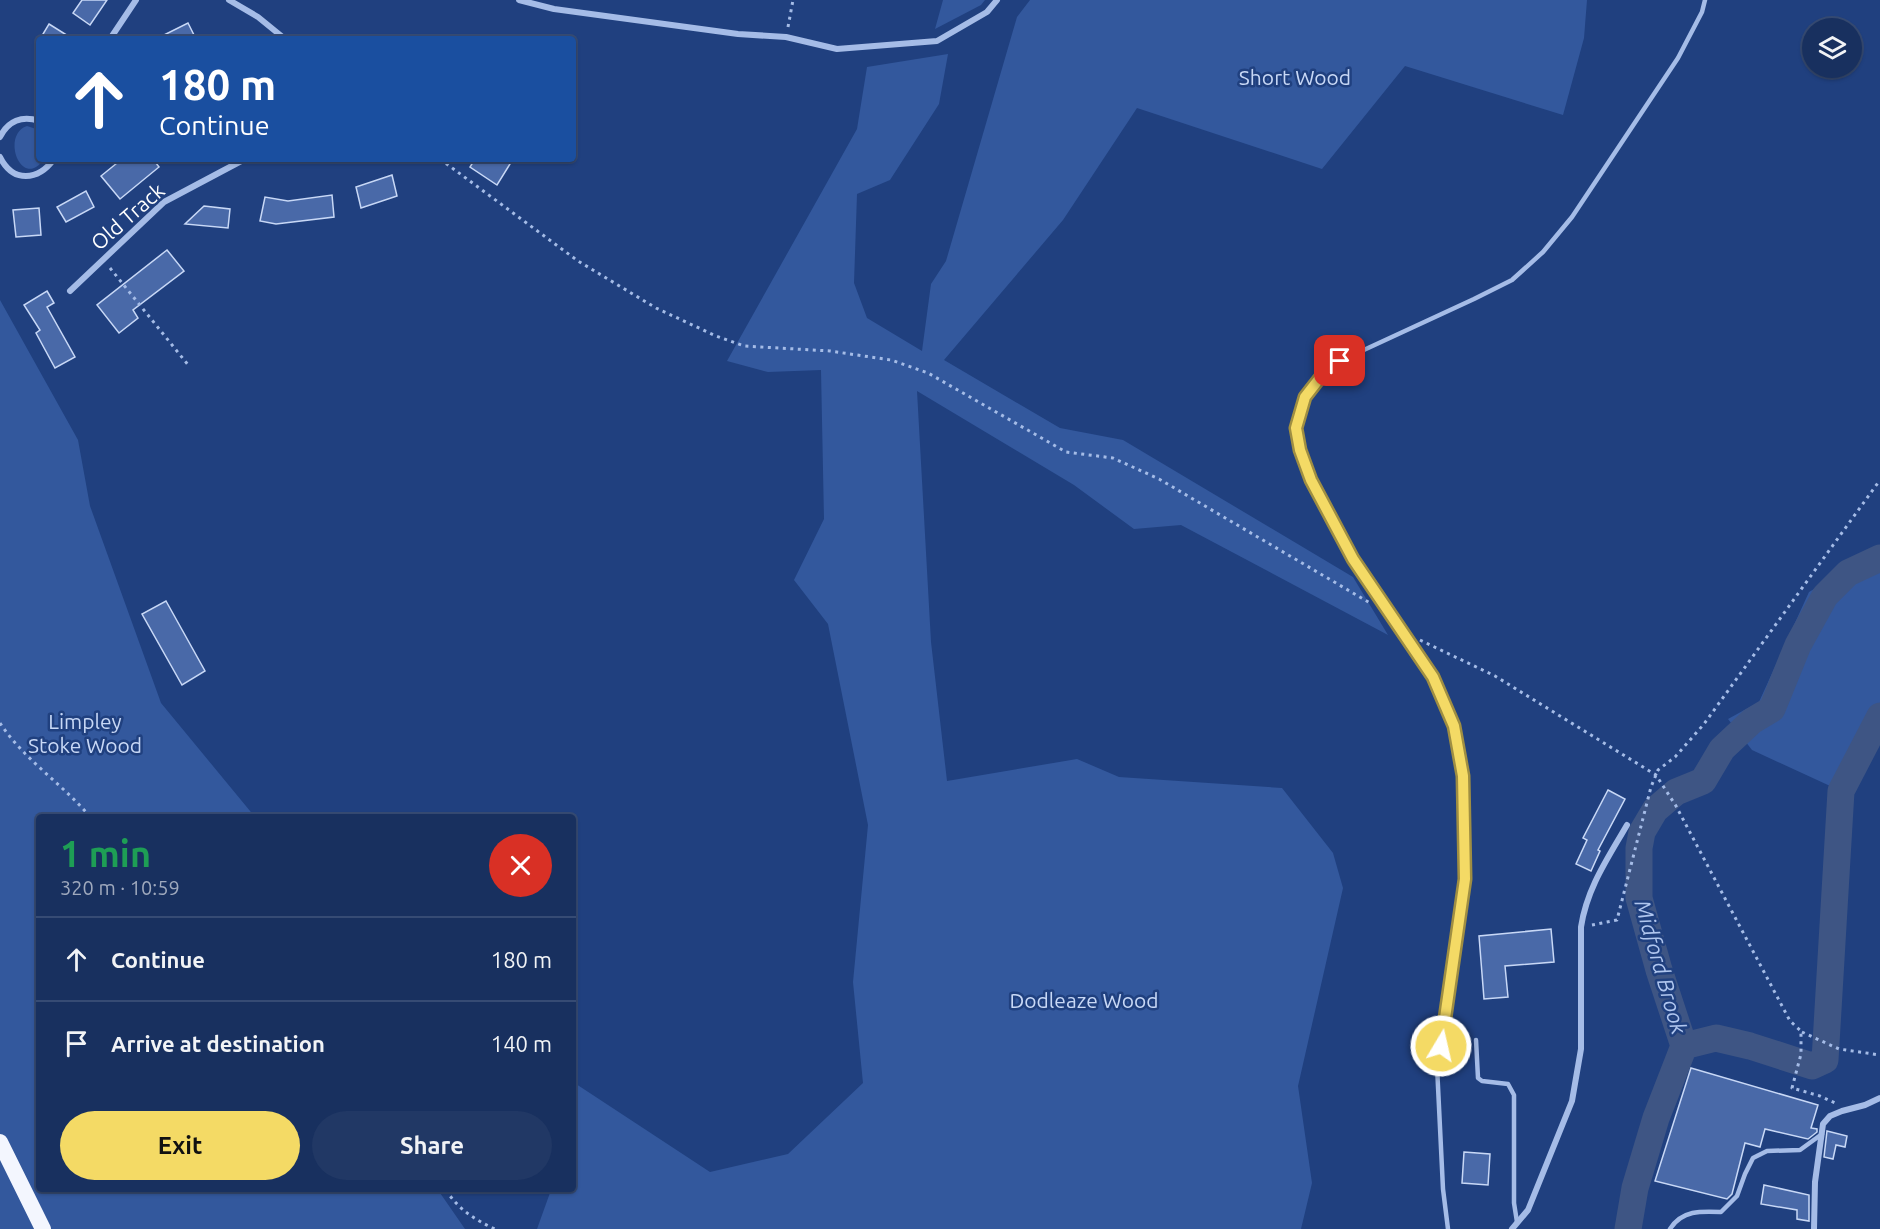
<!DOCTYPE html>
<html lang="en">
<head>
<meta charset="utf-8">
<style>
  :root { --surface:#18305f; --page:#213865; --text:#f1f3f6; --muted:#9fa9bd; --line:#364b74; --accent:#f4da65 }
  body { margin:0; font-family:Ubuntu,sans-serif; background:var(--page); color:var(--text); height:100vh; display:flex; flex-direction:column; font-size:22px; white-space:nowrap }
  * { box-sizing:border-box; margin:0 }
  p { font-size:20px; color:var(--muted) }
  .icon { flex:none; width:33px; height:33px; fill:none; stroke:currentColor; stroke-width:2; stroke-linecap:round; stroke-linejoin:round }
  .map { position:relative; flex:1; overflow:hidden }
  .drawer { position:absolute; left:36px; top:814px; width:540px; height:378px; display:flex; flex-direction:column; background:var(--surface); border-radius:6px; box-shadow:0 2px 4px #0004,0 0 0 2px var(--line) }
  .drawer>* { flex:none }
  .top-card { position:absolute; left:36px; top:36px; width:540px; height:126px; border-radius:6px; box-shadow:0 2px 4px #0004,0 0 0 2px var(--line); background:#1a4fa0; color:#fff; overflow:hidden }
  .tools { position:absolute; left:1802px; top:18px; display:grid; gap:12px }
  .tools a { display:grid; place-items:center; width:60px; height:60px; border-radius:50%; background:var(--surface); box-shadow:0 2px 4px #0004,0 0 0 2px var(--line); font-size:30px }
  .pin { position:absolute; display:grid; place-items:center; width:51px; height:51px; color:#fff; margin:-26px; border-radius:12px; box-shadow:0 3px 9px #0006 }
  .me { position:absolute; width:66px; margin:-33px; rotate:9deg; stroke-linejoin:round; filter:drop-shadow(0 0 4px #0008) }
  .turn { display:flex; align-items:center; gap:21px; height:126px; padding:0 24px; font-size:27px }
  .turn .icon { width:78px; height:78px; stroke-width:2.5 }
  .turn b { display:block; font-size:42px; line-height:51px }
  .round { display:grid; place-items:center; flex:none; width:63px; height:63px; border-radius:32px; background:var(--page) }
  .headline { display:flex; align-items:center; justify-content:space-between; height:102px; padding:0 24px }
  h1 { font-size:36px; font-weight:700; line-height:45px; color:#1e9e55 }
  .action { display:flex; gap:12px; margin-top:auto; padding:12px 24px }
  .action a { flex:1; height:69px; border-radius:36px; background:var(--accent); color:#111; font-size:24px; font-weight:700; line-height:69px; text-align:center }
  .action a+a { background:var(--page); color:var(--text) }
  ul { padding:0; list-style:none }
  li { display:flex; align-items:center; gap:18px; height:84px; padding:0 24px; border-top:2px solid var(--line) }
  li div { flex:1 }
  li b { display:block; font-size:22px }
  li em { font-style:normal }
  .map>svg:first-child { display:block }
  .green { fill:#33589d }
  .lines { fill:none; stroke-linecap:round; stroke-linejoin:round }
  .river { stroke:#3e5584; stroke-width:27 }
  .building { fill:#4969a8; stroke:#c8d8f6; stroke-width:1.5 }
  .path { stroke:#a5bce7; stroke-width:3; stroke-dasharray:3 4.5; stroke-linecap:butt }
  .service { stroke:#a5bce7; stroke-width:4.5 }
  .minor { stroke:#a5bce7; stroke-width:6 }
  .trunk { stroke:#f3f6fe; stroke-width:16 }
  .route-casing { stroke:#9f8e42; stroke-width:15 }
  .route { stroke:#f4da65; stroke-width:10 }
  .labels { text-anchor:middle; stroke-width:5; stroke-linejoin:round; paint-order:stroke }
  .park-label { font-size:21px; fill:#c8d8f6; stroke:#20407f }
  .street-label { font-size:21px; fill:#fff; stroke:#20407f }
  .water-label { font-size:22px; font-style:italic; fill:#b0c6ef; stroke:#20407f }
</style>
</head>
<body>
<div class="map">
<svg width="1880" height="1229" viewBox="0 0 1880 1229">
  <rect width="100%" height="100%" fill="#20407f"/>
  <path class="green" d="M 943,0 L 985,0 L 981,5 L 935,29 Z
    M 1030,0 L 1587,0 L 1584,38 L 1563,115 L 1405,66 L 1322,169 L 1137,108 L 1063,220 L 944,360 L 1060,428 L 1123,440 L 1353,577 L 1388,635 L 1181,525 L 1134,529 L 1074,485 L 917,391 L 931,642 L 947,781 L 1077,759 L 1119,777 L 1282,788 L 1333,853 L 1343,888 L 1298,1086 L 1312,1183 L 1301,1229 L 537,1229 L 551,1190 L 573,1190 L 573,1082 L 710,1172 L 788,1154 L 863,1083 L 853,982 L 868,825 L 828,624 L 794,580 L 824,519 L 821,370 L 768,372 L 727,361 L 857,129 L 867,67 L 948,54 L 939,104 L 890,180 L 857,194 L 854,283 L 867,318 L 922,351 L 931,284 L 946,261 L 1017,17 Z
    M 27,126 L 39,130 L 39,159 L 44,159 C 22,191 0,135 27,126 Z
    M 0,300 L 78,440 L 90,506 L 161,703 L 255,817 L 39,818 L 39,1190 L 438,1190 L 465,1229 L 0,1229 Z
    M 1880,563 L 1880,716 L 1841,791 L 1752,750 L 1728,719 L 1759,702 L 1809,592 L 1857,564 Z"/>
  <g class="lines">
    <path class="river" d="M 1684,1046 L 1716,1038 L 1750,1046 L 1812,1066 L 1825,1060 L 1841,791 L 1880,716
      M 1628,1229 L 1635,1188 L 1656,1118 L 1684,1046 L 1659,970 L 1639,898 L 1639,848 L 1642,832 L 1655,810 L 1676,792 L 1703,781 L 1722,749 L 1752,721 L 1772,709 L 1798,645 L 1825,596 L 1848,573 L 1880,558"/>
  </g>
  <path class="building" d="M 82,0 L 107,0 L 90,25 L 73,13 Z
    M 188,23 L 196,39 L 156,39 Z
    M 49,24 L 73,39 L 40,39 Z
    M 122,159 L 153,159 L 159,167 L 120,199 L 101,176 Z
    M 475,159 L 503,159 L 510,164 L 497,185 L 470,167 Z
    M 392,175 L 397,196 L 361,208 L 356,187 Z
    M 86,191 L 94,207 L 66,222 L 57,207 Z
    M 332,195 L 334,217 L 276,224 L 260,221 L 265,197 L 288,201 Z
    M 204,206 L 230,209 L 228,228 L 185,224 Z
    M 39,208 L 41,235 L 16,237 L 13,210 Z
    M 167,250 L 184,271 L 133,310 L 138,318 L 119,333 L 97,305 Z
    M 47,291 L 54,303 L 47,307 L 75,357 L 55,368 L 36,333 L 40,330 L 24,305 Z
    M 166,601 L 205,671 L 182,685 L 142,614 Z
    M 1608,790 L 1625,799 L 1598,850 L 1600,851 L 1591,871 L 1576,864 L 1587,840 L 1583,838 Z
    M 1551,929 L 1554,962 L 1505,966 L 1508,997 L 1484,999 L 1479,936 Z
    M 1691,1068 L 1818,1105 L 1811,1128 L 1817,1129 L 1817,1132 L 1808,1139 L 1765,1129 L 1760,1147 L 1745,1143 L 1732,1194 L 1727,1199 L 1655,1181 Z
    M 1827,1131 L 1847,1136 L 1845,1147 L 1836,1145 L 1833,1159 L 1824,1157 Z
    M 1464,1152 L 1490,1154 L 1488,1185 L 1462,1183 Z
    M 1764,1185 L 1809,1195 L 1809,1221 L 1797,1219 L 1797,1210 L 1761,1204 Z"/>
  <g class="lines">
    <path class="path" d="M 788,27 L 793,0
      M 440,159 L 578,261 L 656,308 L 716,336 L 744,346 L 830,351 L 891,360 L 928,373 L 1066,452 L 1113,458 L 1159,479 L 1370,603
      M 110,268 L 189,366
      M 1420,640 L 1495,676 L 1656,775 L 1676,806 L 1790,1021 L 1801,1031 L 1801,1054 L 1792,1088 L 1820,1096 L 1835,1103
      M 0,723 C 24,760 63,784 91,818
      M 1592,925 L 1617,920 L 1651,787 L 1658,770 L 1675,757 L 1704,724 L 1880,480
      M 1802,1032 L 1839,1049 L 1880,1055
      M 446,1190 C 458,1209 475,1220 495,1229"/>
    <path class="service" d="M 1476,1040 L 1478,1078 L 1482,1081 L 1508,1084 L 1514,1095 L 1514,1203 L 1517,1222
      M 1448,1229 L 1443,1189 L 1437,1066 L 1465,879 L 1463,776 L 1454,726 L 1433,677 L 1353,559 L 1311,480 L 1300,450 L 1296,428 L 1305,397 L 1323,374 L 1340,361 L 1474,299 L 1512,280 L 1543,252 L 1572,217 L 1678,58 L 1702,12 L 1705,0
      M 1670,1229 C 1682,1210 1701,1211 1721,1212 L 1737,1196 L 1745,1174 L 1753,1158 L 1767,1151 L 1800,1150 L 1822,1134"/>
    <path class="minor" d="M 229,0 L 258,17 L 285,39
      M 519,0 L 554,9 L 738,34 L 786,37 L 837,49 L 937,41 L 987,12 L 997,0
      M 110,39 L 136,0
      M 0,137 C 8,121 22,115 39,121
      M 0,157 C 13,183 38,181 54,159
      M 70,291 L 164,202 L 245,159
      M 1512,1229 L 1528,1210 L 1572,1101 L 1581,1049 L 1581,927 C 1587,888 1608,858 1627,825
      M 1814,1229 L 1815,1182 L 1823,1124 L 1830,1116 L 1842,1111 L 1865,1105 L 1880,1098"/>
    <path class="trunk" d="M 0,1142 L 43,1229"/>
  </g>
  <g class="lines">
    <g class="route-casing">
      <path id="route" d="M 1340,361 L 1323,374 L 1305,397 L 1296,428 L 1300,450 L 1311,480 L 1353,559 L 1433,677 L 1454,726 L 1463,776 L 1465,879 L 1441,1046"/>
    </g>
    <use href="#route" class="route"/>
  </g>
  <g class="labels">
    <g class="park-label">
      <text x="1295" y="85">Short Wood</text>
      <text x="85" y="729">Limpley<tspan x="85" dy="24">Stoke Wood</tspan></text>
      <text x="1084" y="1008">Dodleaze Wood</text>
    </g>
    <g class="street-label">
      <text transform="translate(128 217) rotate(-41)" y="7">Old Track</text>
    </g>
    <g class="water-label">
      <text transform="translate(1661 967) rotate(74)" y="8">Midford Brook</text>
    </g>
  </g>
</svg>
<div class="tools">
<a><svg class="icon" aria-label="layers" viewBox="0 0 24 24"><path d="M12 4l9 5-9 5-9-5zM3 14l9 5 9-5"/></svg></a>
</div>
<div class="pin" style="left:1340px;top:361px;background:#d93025"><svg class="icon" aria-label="arrive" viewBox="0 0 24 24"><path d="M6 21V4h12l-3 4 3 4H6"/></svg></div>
<svg class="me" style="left:1441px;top:1046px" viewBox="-20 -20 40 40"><circle r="17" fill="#f4da65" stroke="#fff" stroke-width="3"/><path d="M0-11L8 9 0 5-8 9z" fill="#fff"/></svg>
<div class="top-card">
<div class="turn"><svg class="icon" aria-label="ahead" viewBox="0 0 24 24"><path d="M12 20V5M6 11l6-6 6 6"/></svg><div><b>180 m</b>Continue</div></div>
</div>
<section class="drawer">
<div class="headline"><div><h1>1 min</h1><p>320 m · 10:59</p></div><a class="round" style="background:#d93025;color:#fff"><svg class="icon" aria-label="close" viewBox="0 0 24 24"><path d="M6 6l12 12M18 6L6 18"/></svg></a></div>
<ul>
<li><svg class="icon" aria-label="ahead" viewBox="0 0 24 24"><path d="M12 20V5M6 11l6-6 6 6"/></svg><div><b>Continue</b></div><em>180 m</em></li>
<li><svg class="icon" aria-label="arrive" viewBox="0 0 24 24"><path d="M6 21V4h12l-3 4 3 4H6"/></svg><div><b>Arrive at destination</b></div><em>140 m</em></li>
</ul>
<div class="action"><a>Exit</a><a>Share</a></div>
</section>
</div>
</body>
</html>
